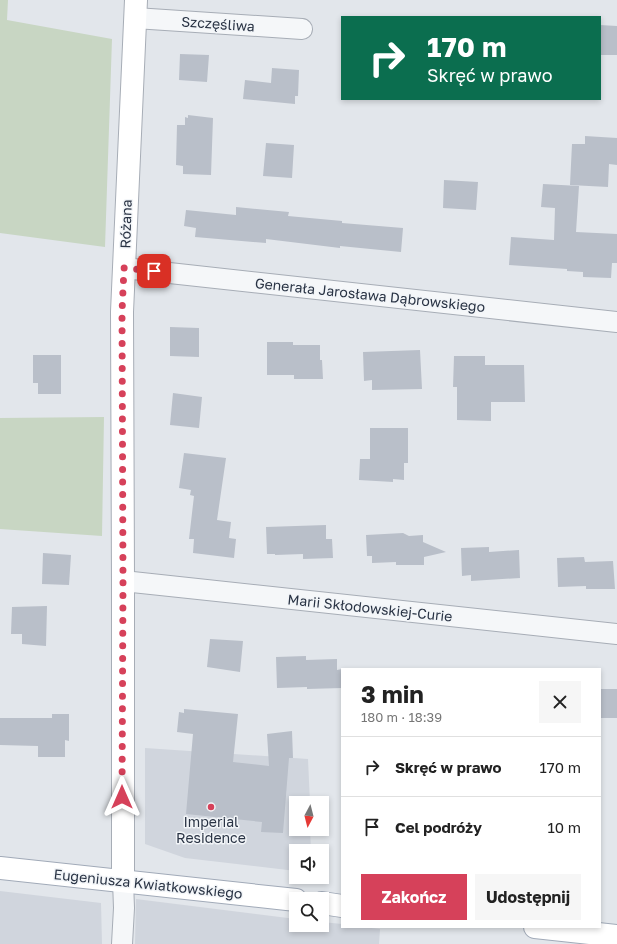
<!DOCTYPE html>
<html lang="pl">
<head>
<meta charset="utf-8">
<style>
  :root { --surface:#fff; --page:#f6f6f6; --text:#222; --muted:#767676; --line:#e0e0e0; --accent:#d6415a }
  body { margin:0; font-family:"Golos Text",sans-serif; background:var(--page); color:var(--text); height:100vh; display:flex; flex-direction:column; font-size:15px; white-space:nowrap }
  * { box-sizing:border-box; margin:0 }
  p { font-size:13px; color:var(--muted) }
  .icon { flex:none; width:22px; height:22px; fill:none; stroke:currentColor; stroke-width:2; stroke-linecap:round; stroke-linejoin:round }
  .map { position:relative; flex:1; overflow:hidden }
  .panel { position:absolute; left:341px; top:668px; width:260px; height:260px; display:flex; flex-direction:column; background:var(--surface); border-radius:0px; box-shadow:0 2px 6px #0003 }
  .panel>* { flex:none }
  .guide { position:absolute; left:341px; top:16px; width:260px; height:84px; border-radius:0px; box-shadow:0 2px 6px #0003; background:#0b6e4f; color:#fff; overflow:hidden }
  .needle { width:26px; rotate:187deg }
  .fabs { position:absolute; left:289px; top:796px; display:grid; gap:8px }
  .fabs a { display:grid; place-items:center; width:40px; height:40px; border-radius:0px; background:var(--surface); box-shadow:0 2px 6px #0003; font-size:20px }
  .pin { position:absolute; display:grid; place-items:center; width:34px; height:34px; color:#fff; margin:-17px; border-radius:8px; box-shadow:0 2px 6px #0006 }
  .me { position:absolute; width:44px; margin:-22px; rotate:0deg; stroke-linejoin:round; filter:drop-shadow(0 0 3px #0008) }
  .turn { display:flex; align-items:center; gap:14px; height:84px; padding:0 20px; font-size:18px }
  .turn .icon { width:52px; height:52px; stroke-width:2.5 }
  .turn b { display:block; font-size:28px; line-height:34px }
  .round { display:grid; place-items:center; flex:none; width:42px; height:42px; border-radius:0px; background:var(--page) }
  .head { display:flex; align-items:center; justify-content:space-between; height:68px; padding:0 20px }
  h1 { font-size:24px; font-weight:700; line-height:30px }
  .action { display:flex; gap:8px; margin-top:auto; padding:8px 20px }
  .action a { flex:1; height:46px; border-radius:0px; background:var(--accent); color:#fff; font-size:16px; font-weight:700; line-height:46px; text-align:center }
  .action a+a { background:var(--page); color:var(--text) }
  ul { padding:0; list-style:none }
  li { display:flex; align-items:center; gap:12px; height:60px; padding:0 20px; border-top:1px solid var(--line) }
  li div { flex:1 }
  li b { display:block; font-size:15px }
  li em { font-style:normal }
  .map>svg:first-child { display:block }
  .built { fill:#d0d5dd }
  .green { fill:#c8d6c3 }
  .building { fill:#b9bfc9 }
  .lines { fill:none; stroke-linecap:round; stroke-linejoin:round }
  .street-casing { stroke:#a7adb6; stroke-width:22 }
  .secondary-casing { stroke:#a7adb6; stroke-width:24 }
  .primary-casing { stroke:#a1aab8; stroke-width:24 }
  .street { stroke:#f5f7f9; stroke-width:20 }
  .secondary { stroke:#fff; stroke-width:22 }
  .primary { stroke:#fff; stroke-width:22 }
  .route { stroke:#d6415a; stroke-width:7; stroke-dasharray:0 12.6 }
  .poi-dot { fill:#d6415a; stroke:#f2f5f8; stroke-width:1.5 }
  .labels { text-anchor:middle; stroke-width:3; stroke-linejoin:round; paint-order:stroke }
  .street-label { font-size:14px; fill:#293344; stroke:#f2f5f8 }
  .poi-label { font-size:14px; fill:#293344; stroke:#f2f5f8 }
</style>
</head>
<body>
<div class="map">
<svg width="617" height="944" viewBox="0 0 617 944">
  <rect width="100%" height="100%" fill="#e2e6eb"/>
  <path class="built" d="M 145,748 L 308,759 L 310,803 L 296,803 L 296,829 L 310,829 L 311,851 L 296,851 L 296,871 L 185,858 L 145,844 Z
    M 0,891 L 101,903 L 102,944 L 0,944 Z
    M 136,899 L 296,919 L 296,925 L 322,925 L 322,922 L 342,924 L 342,927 L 363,927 L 380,929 L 379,944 L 135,944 Z"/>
  <path class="green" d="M 0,0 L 8,0 L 7,20 L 112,39 L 105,247 L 0,233 Z
    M 104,417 L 102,536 L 0,529 L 0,418 Z"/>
  <path class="building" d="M 600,25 L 617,26 L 617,55 L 600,55 Z
    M 180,54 L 209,55 L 207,82 L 179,80 Z
    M 272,68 L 299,70 L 298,96 L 295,96 L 295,104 L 243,99 L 245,80 L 271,83 Z
    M 188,115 L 213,118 L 211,175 L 183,174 L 183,166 L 176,165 L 177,125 L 185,125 L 185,117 L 188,118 Z
    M 585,136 L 617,138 L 617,165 L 609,164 L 608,187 L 570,185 L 572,144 L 585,144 Z
    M 266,143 L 294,145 L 292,178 L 263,176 Z
    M 444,180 L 478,182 L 476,210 L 443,208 Z
    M 543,184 L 579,186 L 576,232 L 617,234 L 617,263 L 612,263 L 611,278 L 583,277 L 583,272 L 567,271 L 567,269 L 509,265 L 511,237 L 554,240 L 555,208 L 541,207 Z
    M 236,207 L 289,212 L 288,216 L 342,221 L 342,223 L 403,228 L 401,252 L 340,246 L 340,248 L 266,239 L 266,243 L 195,237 L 196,228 L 184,226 L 186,210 L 236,215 Z
    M 170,327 L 199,328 L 199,357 L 170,356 Z
    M 267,342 L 293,342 L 293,345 L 320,345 L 320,360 L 322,360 L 323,379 L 294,379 L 294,375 L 267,375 Z
    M 420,350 L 422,389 L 372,390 L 372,380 L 364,381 L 363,352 Z
    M 33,355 L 61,355 L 61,394 L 38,394 L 38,383 L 33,383 Z
    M 454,356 L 485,356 L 485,365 L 524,365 L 525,402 L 491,402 L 491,421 L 457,420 L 457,387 L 453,387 Z
    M 173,393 L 202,397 L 199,428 L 170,425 Z
    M 370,428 L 408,428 L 408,463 L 404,463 L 404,480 L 393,479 L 393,482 L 359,480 L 360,459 L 370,459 Z
    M 184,453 L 226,458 L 217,520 L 231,522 L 229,538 L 236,539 L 234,558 L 193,553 L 194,539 L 189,539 L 194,496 L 190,495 L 191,490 L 179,488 Z
    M 326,525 L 326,539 L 332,539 L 333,558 L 303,559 L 303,554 L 275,555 L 275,554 L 267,554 L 266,527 Z
    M 403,533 L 409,536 L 423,535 L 423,542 L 446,552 L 424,557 L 424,565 L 396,565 L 396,562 L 372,563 L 372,556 L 367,556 L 366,535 Z
    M 489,547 L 489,552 L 519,550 L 520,578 L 471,581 L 471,575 L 462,576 L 461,548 Z
    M 43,553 L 71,555 L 69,585 L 42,584 Z
    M 584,557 L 585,562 L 613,561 L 615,589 L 586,589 L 586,586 L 558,587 L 557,558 Z
    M 47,606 L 46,646 L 22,644 L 22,634 L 11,634 L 12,607 Z
    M 210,639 L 243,641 L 240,672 L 207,667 Z
    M 306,656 L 306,660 L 337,659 L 337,670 L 342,669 L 342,688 L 307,689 L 307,687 L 277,688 L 276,657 Z
    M 600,689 L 617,689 L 617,718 L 600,718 Z
    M 184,709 L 238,714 L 233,762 L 269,766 L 267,734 L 292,731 L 293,758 L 289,758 L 283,833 L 261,832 L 262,822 L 186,814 L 193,734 L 177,732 L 179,712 L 184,713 Z
    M 52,714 L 69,714 L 69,741 L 65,740 L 65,757 L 38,757 L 38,746 L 0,745 L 0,718 L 52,718 Z"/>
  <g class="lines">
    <g class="street-casing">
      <path id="street" d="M 135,18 L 302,29
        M 124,268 L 617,322
        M 123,581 L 617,634
        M 122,944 L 124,908 L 123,881"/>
    </g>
    <g class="secondary-casing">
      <path id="secondary" d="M 123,881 L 123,581 L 122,312 L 136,0"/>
    </g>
    <g class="primary-casing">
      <path id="primary" d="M 0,868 L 296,900
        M 322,903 L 342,906
        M 535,927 L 617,936"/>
    </g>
    <use href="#street" class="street"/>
    <use href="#secondary" class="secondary"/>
    <use href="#primary" class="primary"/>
  </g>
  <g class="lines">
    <path class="route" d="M 122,797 L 123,582 L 122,312 L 124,268 L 154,271"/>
  </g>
  <circle class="poi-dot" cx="211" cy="807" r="4"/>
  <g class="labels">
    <g class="street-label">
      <text transform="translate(218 24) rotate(4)" y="5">Szczęśliwa</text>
      <text transform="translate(126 224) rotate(-88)" y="5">Różana</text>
      <text transform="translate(370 295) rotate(6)" y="5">Generała Jarosława Dąbrowskiego</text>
      <text transform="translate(370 608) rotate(6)" y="5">Marii Skłodowskiej-Curie</text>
      <text transform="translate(148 884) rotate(6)" y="5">Eugeniusza Kwiatkowskiego</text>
    </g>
    <g class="poi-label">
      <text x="211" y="827">Imperial<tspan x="211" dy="16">Residence</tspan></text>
    </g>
  </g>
</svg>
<div class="fabs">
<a><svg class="needle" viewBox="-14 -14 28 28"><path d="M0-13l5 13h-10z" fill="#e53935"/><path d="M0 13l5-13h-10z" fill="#767676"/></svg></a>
<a><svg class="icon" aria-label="sound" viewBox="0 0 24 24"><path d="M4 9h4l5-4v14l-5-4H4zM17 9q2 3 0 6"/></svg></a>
<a><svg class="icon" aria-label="search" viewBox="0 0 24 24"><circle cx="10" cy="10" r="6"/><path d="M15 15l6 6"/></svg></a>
</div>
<div class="pin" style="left:154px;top:271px;background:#d93025"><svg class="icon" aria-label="arrive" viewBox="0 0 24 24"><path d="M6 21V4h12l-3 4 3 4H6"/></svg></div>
<svg class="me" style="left:122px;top:797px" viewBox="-20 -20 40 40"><path d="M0-17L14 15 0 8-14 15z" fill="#d6415a" stroke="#fff" stroke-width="4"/></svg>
<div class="guide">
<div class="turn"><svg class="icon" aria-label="right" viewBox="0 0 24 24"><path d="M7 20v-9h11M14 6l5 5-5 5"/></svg><div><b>170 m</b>Skręć w prawo</div></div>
</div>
<section class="panel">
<div class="head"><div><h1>3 min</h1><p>180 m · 18:39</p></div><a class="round"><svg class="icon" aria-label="close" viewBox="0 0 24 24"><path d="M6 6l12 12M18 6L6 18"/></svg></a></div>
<ul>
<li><svg class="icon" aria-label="right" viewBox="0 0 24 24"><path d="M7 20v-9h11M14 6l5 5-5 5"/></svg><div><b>Skręć w prawo</b></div><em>170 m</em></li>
<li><svg class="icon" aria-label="arrive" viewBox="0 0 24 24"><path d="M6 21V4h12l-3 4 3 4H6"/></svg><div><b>Cel podróży</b></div><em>10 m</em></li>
</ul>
<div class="action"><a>Zakończ</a><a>Udostępnij</a></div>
</section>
</div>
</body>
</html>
